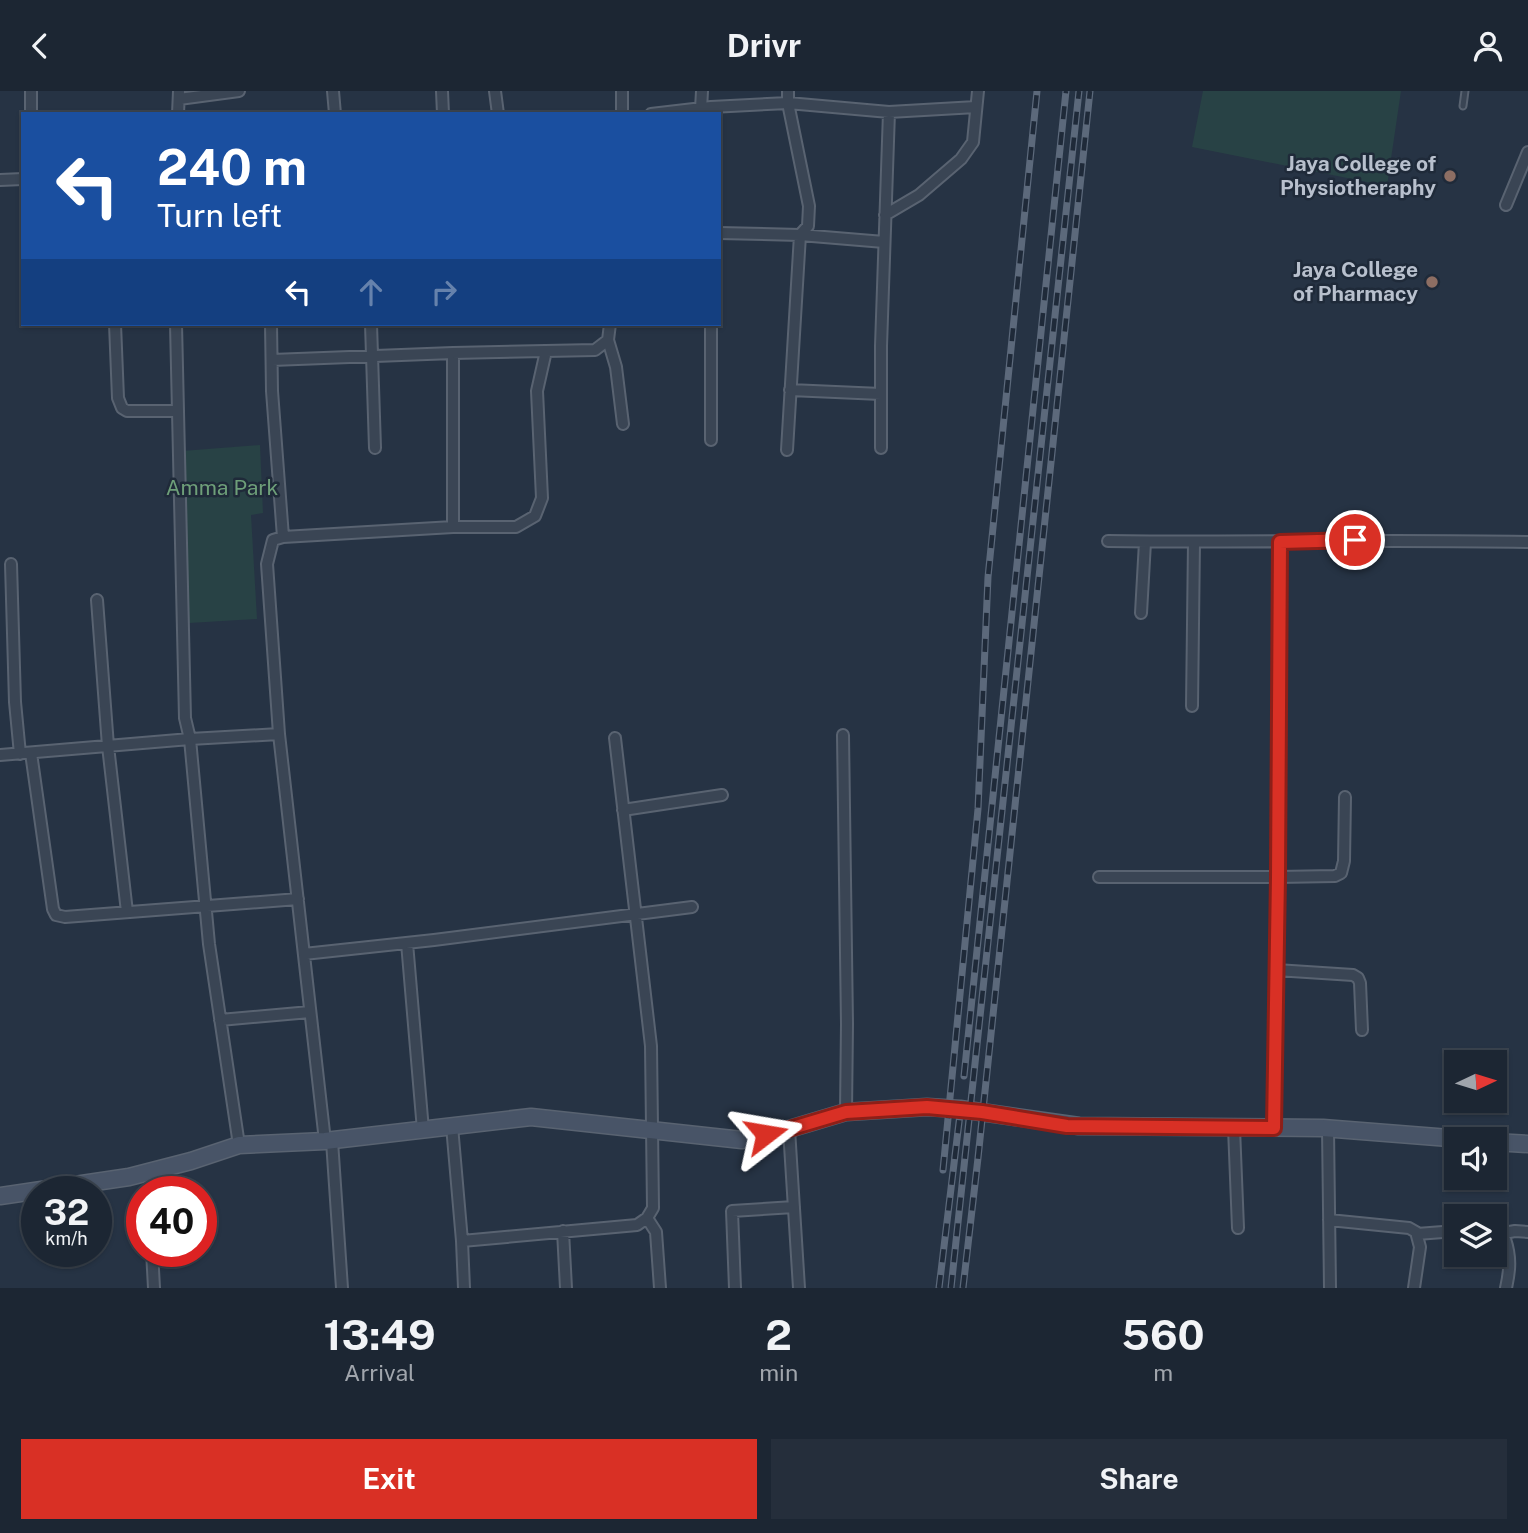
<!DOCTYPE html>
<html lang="en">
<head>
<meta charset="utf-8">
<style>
  :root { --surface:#1c2633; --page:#252e3b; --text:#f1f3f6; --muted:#a0a5ac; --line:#3a434e; --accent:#d93025 }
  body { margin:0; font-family:"Public Sans",sans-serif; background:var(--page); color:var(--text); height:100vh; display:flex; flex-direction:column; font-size:26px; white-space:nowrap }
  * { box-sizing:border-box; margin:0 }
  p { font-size:23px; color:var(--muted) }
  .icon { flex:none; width:38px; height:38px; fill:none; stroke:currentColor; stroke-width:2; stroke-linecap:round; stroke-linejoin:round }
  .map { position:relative; height:1197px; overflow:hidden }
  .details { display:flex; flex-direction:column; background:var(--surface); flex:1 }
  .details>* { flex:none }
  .top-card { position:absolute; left:21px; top:21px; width:700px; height:214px; border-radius:0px; box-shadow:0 2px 5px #0004,0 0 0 2px var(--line); background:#1a4fa0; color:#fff; overflow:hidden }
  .needle { width:46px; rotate:86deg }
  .controls { position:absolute; left:1444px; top:959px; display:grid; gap:14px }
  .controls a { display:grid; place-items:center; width:63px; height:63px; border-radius:0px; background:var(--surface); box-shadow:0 2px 5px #0004,0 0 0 2px var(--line); font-size:35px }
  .speed { position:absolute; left:21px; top:1085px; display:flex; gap:14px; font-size:35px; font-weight:700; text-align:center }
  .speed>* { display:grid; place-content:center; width:91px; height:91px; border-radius:50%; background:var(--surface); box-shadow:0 2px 5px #0004,0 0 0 2px var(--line); line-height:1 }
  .speed small { font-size:18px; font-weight:400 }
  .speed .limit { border:10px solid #d22; background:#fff; color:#111 }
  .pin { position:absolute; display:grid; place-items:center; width:60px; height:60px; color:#fff; margin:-30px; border:4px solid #fff; border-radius:50%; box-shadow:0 2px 7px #0007 }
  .me { position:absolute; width:77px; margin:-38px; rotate:76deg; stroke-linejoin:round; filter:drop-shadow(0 0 5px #0008) }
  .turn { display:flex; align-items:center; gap:24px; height:147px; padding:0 21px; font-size:32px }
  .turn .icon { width:91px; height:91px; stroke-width:2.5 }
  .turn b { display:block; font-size:49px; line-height:60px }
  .lanes { display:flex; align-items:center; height:66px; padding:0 21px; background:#0003; justify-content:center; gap:35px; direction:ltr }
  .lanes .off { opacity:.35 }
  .eta { display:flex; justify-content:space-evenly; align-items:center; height:119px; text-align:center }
  .eta b { font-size:42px; font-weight:700; line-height:49px }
  .primary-button { display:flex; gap:14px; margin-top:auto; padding:14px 21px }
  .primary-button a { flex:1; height:80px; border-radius:0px; background:var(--accent); color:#fff; font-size:28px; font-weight:700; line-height:80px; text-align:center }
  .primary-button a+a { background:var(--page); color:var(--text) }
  header { display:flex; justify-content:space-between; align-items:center; height:91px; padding:0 21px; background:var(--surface); font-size:32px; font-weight:700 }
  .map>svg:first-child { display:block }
  .green { fill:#284245 }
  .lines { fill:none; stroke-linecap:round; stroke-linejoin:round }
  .lane-casing { stroke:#596371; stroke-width:9 }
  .street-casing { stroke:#596371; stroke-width:14 }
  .secondary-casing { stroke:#596371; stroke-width:19 }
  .lane { stroke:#3a4554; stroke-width:5 }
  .street { stroke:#3a4554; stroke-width:10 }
  .secondary { stroke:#485467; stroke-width:16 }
  .rail-casing { stroke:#5c697b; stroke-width:7 }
  .rail { stroke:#1f2a39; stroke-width:4.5; stroke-dasharray:13; stroke-linecap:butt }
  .route-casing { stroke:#8d1f18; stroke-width:18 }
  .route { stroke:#d93025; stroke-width:12 }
  .education-dot { fill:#8d6e63; stroke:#1f2a39; stroke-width:2.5 }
  .labels { text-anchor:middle; stroke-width:5; stroke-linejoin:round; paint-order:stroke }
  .poi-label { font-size:21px; font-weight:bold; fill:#b8c0cd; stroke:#1f2a39; text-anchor:end }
  .park-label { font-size:21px; fill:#6e9f79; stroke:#1f2a39 }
</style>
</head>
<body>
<header><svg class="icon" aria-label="back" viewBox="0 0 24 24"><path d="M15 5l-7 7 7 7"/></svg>Drivr<svg class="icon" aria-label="person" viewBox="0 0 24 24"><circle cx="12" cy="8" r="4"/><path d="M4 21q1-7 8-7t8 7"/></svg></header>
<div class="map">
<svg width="1528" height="1197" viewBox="0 0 1528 1197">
  <rect width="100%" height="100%" fill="#263344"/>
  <path class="green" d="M 1203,0 L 1401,0 L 1387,95 L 1192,56 Z
    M 260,354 L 263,422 L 251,424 L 257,528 L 189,532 L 183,427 L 182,360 Z"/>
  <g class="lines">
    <g class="lane-casing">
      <path id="lane" d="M 1463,15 L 1465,0"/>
    </g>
    <g class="street-casing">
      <path id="street" d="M 31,0 L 31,23
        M 333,0 L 335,23
        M 442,0 L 443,23
        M 495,0 L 498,23
        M 622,0 L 622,23
        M 179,8 L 239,0
        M 701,18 L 702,0
        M 178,23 L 179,0
        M 651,23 L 711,16 L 788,12 L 889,21 L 976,16
        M 0,89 L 23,88
        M 1506,114 L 1528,61
        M 885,124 L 919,104 L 961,68 L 973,51 L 978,0
        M 719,142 L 800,144 L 884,151
        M 115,233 L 118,307 L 122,317 L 127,320 L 178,320
        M 176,233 L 185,627 L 190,648 L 279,643 L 325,1050
        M 271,233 L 272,300 L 283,446
        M 371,233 L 375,357
        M 608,249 L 616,276 L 623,333
        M 453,262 L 453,436
        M 272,269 L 453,262 L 595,259 L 608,249 L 610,233
        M 790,299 L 881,303
        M 711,349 L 711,233
        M 881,357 L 881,255 L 889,21
        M 787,359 L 800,144 L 808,135 L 809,115 L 788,12 L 788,0
        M 1108,450 C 1248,452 1388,448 1528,451
        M 11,473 L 15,611 L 20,663
        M 97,509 L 108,655 L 127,821
        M 1141,522 L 1145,451
        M 1192,615 L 1194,451
        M 279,643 L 267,473 L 273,449 L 283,446 L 453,436 L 516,436 L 535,425 L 542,407 L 537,300 L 546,260
        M 843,644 L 847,933 L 846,1021
        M 31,662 L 53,818 L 56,824 L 65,826 L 298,808
        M 0,664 L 190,648 L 209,853 L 239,1054
        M 623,719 L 722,704
        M 1099,786 L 1278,786 L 1335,785 L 1341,782 L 1344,770 L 1345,706
        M 407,852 L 423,1039
        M 304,863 L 434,849 L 692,816
        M 1276,879 L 1353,884 L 1358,887 L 1360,892 L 1362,939
        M 220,929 L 310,921
        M 452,1035 L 462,1150 L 637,1134 L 647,1127 L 653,1117 L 651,955 L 615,647
        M 1234,1037 L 1238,1137
        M 1274,1037 L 1278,786 L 1280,451
        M 789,1038 L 799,1197
        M 1328,1038 L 1330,1197
        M 332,1050 L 342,1197
        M 160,1101 L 165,1077
        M 647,1127 L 656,1141 L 660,1197
        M 1329,1129 L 1409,1137 L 1416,1141 L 1420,1156 L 1414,1197
        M 563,1140 L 566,1197
        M 1417,1143 L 1456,1140
        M 1494,1143 L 1505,1148 C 1511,1166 1510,1179 1506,1197
        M 1498,1143 L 1515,1140 L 1528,1141
        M 462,1150 L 464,1197
        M 152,1160 L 154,1197
        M 735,1197 L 732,1120 L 794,1116"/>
    </g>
    <g class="secondary-casing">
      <path id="secondary" d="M 1494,1051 L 1528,1053
        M 0,1105 L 129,1086 L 191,1070 L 239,1054 L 325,1050 L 531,1026 L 742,1049 L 789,1038 L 846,1021 L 927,1016 L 960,1018 L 1079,1035 L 1323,1037 L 1462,1048"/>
    </g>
    <use href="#lane" class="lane"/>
    <use href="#street" class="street"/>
    <use href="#secondary" class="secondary"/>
    <g class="rail-casing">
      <path id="rail" d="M 964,985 L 1066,0
        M 943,1079 L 978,718 L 988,486 L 1037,0
        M 939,1197 L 960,1023
        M 951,1197 L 1079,0
        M 963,1197 L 978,1067 L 1090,0"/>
    </g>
    <use href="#rail" class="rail"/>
  </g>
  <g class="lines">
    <g class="route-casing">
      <path id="route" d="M 766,1043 L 789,1038 L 846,1021 L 927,1016 L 982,1021 L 1067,1035 L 1274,1037 L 1278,786 L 1280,451 L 1355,449"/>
    </g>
    <use href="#route" class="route"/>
  </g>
  <g class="education-dot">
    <circle cx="1450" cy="85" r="7"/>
    <circle cx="1432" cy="191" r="7"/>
  </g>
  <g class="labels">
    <g class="poi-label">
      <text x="1436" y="80">Jaya College of<tspan x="1436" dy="24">Physiotheraphy</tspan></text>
      <text x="1418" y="186">Jaya College<tspan x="1418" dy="24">of Pharmacy</tspan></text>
    </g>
    <g class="park-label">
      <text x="222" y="404">Amma Park</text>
    </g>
  </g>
</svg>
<div class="controls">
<a><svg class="needle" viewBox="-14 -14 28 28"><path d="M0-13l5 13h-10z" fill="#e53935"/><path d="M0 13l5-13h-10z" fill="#a0a5ac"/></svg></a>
<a><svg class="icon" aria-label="sound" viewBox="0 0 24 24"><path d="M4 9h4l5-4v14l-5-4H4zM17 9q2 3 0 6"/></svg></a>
<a><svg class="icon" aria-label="layers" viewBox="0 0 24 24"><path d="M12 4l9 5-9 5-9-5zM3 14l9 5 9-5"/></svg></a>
</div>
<div class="speed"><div>32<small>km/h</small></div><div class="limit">40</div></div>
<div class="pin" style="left:1355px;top:449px;background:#d93025"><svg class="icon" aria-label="arrive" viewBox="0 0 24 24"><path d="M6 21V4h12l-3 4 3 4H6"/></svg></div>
<svg class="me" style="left:766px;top:1043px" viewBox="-20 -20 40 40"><path d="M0-17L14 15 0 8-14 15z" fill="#d93025" stroke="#fff" stroke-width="4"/></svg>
<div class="top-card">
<div class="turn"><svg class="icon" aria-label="left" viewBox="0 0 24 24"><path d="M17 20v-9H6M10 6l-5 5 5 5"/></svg><div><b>240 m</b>Turn left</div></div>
<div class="lanes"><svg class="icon" aria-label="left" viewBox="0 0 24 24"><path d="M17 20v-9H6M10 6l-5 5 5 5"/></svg><svg class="icon off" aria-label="ahead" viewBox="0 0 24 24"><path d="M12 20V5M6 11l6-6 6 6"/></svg><svg class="icon off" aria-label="right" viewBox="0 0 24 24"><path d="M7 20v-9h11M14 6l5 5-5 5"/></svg></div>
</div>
</div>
<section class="details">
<div class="eta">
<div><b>13:49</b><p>Arrival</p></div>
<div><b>2</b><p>min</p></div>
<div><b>560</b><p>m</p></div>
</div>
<div class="primary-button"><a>Exit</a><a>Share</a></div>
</section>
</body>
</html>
